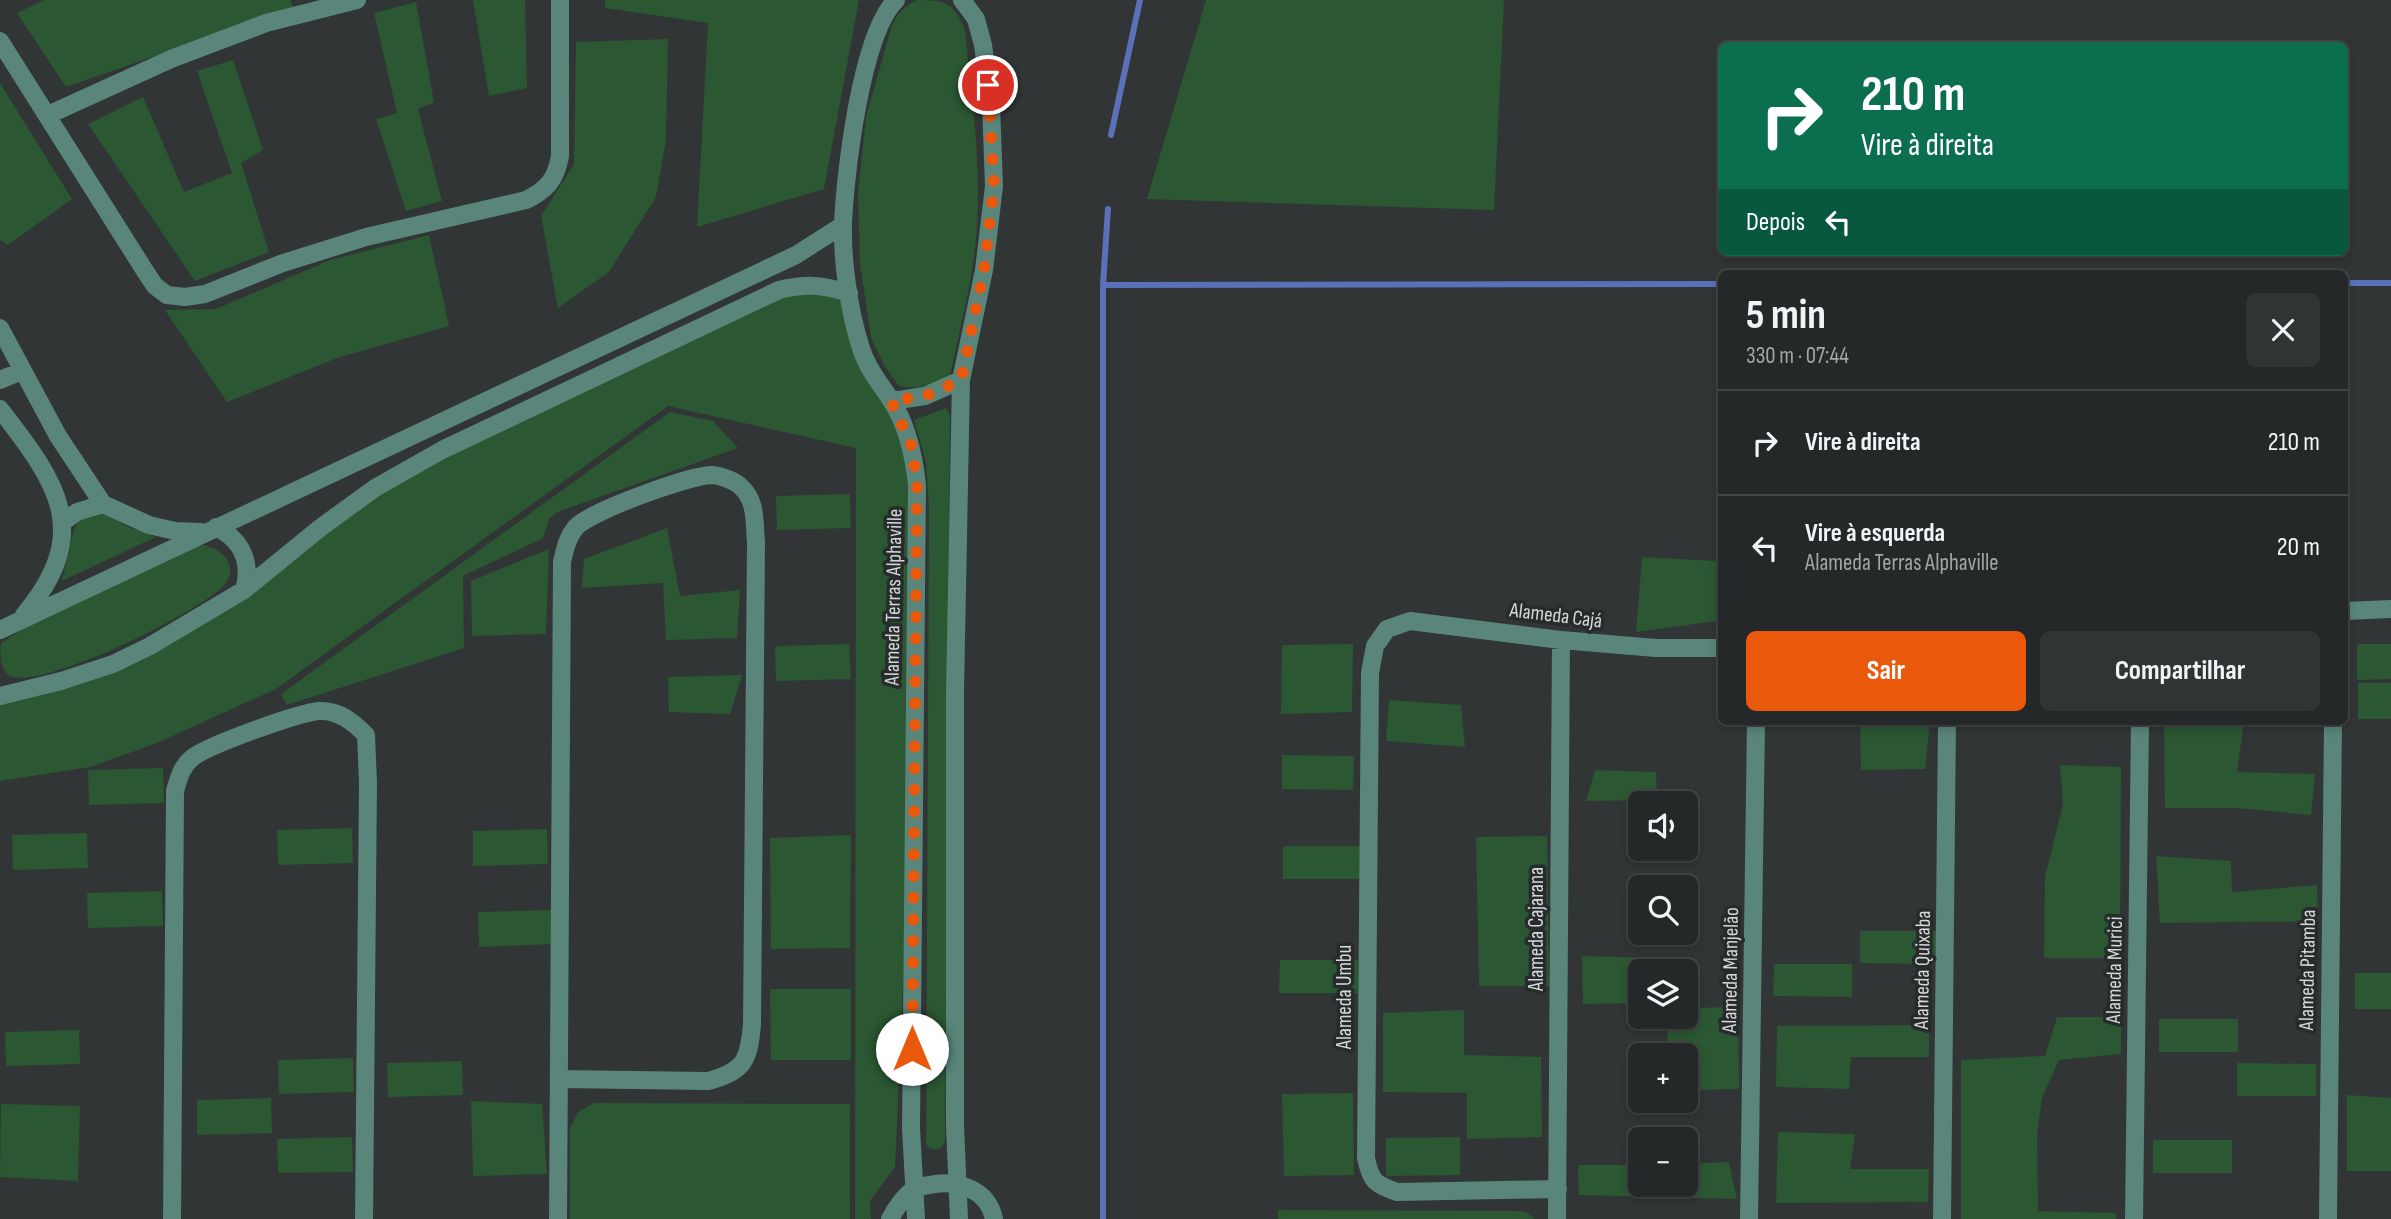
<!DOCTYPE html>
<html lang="pt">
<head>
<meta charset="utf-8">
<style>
  :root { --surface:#252828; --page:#313434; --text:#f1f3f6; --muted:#a3a6a8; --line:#424445; --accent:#ea580c }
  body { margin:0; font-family:"Sofia Sans Condensed",sans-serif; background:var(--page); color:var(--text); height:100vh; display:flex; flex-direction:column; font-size:26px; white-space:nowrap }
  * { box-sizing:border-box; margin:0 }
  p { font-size:23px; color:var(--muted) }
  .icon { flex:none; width:38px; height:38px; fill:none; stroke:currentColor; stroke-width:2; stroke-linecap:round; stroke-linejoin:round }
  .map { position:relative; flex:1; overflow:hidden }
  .side { position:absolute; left:1718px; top:270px; width:630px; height:455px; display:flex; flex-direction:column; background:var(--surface); border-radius:10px; box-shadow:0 4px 10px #0003,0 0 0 2px var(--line) }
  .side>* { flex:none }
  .guide { position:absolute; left:1718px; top:42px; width:630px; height:214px; border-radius:10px; box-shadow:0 4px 10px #0003,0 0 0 2px var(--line); background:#0b6e4f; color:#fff; overflow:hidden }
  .tools { position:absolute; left:1628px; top:791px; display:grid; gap:14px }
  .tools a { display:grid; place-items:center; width:70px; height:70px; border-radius:10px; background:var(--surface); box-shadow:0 4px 10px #0003,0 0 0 2px var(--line); font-size:35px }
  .pin { position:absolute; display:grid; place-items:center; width:60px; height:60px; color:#fff; margin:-30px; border:4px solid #fff; border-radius:50%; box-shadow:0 2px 7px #0007 }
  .me { position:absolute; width:77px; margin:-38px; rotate:0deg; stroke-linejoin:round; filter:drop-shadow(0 0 5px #0008) }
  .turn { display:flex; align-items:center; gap:24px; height:147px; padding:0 28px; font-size:32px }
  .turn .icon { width:91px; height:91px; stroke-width:2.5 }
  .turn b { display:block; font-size:49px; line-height:60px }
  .then { display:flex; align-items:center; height:66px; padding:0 28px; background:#0003; gap:14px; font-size:26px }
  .round { display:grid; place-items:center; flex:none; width:74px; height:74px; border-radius:10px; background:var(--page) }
  .head { display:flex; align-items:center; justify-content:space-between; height:119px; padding:0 28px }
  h1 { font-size:42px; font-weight:700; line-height:52px }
  .primary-button { display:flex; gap:14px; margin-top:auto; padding:14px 28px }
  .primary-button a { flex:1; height:80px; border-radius:10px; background:var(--accent); color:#fff; font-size:28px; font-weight:700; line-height:80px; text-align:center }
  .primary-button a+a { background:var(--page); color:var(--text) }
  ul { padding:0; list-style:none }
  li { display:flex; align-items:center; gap:21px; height:105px; padding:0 28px; border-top:2px solid var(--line) }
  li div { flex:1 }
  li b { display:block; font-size:26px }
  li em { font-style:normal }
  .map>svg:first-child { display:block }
  .green { fill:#2b5732 }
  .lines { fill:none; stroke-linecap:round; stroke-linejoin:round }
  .stream { stroke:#5871b8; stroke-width:6 }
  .minor { stroke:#59857b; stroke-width:18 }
  .route { stroke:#ea580c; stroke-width:12; stroke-dasharray:0 21.6 }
  .labels { text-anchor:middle; stroke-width:7; stroke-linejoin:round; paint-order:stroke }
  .street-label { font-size:21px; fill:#d5d8d8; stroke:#272b2b }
</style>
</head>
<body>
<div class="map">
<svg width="2391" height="1219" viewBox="0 0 2391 1219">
  <rect width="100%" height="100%" fill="#313535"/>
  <path class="green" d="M 44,0 L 290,0 L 293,8 L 66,87 L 17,13 Z
    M 473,0 L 525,0 L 527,88 L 489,96 Z
    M 605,0 L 859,0 L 824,189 L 697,227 L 708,23 L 605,8 Z
    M 917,0 C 944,0 955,2 965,31 C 972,96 981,162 977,228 C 974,277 960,328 950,376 C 932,385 920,390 899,386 L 885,367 L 871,338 L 860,264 L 858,194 L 866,117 L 892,25 C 898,13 904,6 917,0 Z
    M 1206,0 L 1504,0 L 1494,210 L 1147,199 Z
    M 416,2 L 434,102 L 418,109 L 442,201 L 406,211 L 376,119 L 397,113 L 374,13 Z
    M 668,39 L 666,140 L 656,197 L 609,272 L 558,308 L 541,216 L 574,164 L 576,42 Z
    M 233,60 L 263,150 L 241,163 L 269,252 L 195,281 L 88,124 L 143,97 L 184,192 L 232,173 L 197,71 Z
    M 0,83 L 72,199 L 8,245 L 0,240 Z
    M 429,235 L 449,326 L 337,358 L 227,402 L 165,310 L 216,309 L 330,260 Z
    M 779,290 L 849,293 L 860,345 L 912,447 L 914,734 L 895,1167 L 870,1201 L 871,1219 L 855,1219 L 856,448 L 668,406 L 276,689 L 157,743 L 90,767 L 0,781 L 0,696 L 153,645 L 375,488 Z
    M 946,408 L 950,416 L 945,1142 C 941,1151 931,1152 926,1144 L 929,507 L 926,462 L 914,420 Z
    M 670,412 L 713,421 L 738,448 L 557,512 L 549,519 L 543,538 L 463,576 L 464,648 L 287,705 L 281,694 Z
    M 850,494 L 851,528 L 777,530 L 776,496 Z
    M 101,514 L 110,516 L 124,525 L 156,537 L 62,581 C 64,570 68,558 70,547 C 74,526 76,516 101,514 Z
    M 667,528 L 680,596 L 740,590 L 737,638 L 666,640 L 663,583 L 582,588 L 584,559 Z
    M 199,545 C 218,545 241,564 225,584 C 203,611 41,691 10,676 C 0,670 0,655 1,643 L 31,624 Z
    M 549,549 L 546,634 L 472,636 L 471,581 Z
    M 1642,557 L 1717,561 L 1717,621 L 1636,632 Z
    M 849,644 L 851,679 L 776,681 L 775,646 Z
    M 1353,644 L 1352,712 L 1281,714 L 1282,645 Z
    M 2357,644 L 2391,644 L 2391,679 L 2357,680 Z
    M 742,675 L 730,714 L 669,712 L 668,677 Z
    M 2358,683 L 2391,683 L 2391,719 L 2358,719 Z
    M 1389,700 L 1461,705 L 1465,747 L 1386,741 Z
    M 1860,721 L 1930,721 L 1925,769 L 1861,770 Z
    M 2164,721 L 2244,721 L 2237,772 L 2315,774 L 2311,815 L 2237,808 L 2165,808 Z
    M 1282,755 L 1354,756 L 1353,790 L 1282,789 Z
    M 2060,765 L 2121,767 L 2120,958 L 2044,958 L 2045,877 L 2063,804 Z
    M 163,768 L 164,803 L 89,805 L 88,770 Z
    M 1595,770 L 1656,772 L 1657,800 L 1586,801 Z
    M 352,828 L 353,863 L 278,865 L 277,830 Z
    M 547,829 L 548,864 L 473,866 L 473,831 Z
    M 87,833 L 88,868 L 13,870 L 12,835 Z
    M 851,835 L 850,948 L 771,949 L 770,838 Z
    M 1547,836 L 1549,986 L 1479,986 L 1476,837 Z
    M 1283,846 L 1361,846 L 1361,879 L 1283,879 Z
    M 2156,856 L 2231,861 L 2232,892 L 2317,885 L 2318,921 L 2160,923 Z
    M 162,891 L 163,926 L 88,928 L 87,893 Z
    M 552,910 L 554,944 L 479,947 L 478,912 Z
    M 1860,931 L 1939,931 L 1939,964 L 1860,963 Z
    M 1582,956 L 1654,958 L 1654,971 L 1640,971 L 1640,1003 L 1583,1004 Z
    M 1280,960 L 1358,960 L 1358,993 L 1279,993 Z
    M 1774,964 L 1852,964 L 1852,997 L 1773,996 Z
    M 2355,973 L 2391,973 L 2391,1009 L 2355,1009 Z
    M 770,989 L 851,989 L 851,1060 L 771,1060 Z
    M 1738,1007 L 1739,1089 L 1685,1090 L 1685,1055 L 1668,1055 L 1667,1017 L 1685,1017 L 1685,1008 Z
    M 1464,1010 L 1464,1055 L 1541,1057 L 1542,1137 L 1467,1139 L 1467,1093 L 1383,1092 L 1383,1013 Z
    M 2057,1017 L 2121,1017 L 2121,1054 L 2059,1060 L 2042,1098 L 2037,1134 L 2038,1211 L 2116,1213 L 2116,1219 L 1961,1219 L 1961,1060 L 2045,1056 Z
    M 2159,1019 L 2238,1019 L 2238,1052 L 2159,1052 Z
    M 1929,1025 L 1929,1057 L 1851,1057 L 1849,1089 L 1776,1087 L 1777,1026 Z
    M 79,1030 L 80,1064 L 6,1066 L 5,1032 Z
    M 353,1058 L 354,1092 L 279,1094 L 278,1060 Z
    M 462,1061 L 463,1095 L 388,1097 L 387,1063 Z
    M 2237,1063 L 2316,1064 L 2316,1096 L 2237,1096 Z
    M 1353,1093 L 1354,1175 L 1284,1176 L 1282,1094 Z
    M 2347,1095 L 2391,1098 L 2391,1171 L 2347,1171 Z
    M 271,1098 L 272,1133 L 197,1135 L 197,1100 Z
    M 471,1101 L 542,1104 L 547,1174 L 473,1176 Z
    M 594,1103 L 850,1104 L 850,1219 L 570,1219 L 570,1128 L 578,1112 Z
    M 1,1104 L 80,1106 L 78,1181 L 0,1177 Z
    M 1778,1132 L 1855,1134 L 1850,1169 L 1929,1169 L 1928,1202 L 1776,1203 Z
    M 352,1137 L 353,1172 L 278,1173 L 277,1139 Z
    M 1460,1137 L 1460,1175 L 1386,1176 L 1386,1138 Z
    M 2153,1140 L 2232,1140 L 2232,1173 L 2153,1173 Z
    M 1729,1162 L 1737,1199 L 1579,1195 L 1578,1165 L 1640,1165 L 1640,1185 L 1685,1185 L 1685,1164 Z
    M 1278,1210 L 1518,1211 L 1526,1212 L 1535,1219 L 1278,1219 Z"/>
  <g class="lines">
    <path class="stream" d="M 1111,135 L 1140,0
      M 2345,283 L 2391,283
      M 1103,285 L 1722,284
      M 1103,1219 L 1103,285 L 1108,209"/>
    <path class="minor" d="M 896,0 C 861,34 845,175 843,224 C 842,261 849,310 860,345 C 866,367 879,382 891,400 C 908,426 914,456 917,485 L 911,1128 L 916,1219
      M 0,41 L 145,271 L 155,286 L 167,295 L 185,297 L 205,294 L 283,263 L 366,237 L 526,200 C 547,190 556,179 560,156 L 560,0
      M 48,115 L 171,59 L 266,23 L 357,0
      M 0,328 L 58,436 L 103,504 L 149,525 L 175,531 L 201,532
      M 0,380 L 22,371
      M 892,401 L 925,396 L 961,380
      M 0,409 C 58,484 93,532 24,615
      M 63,522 L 77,512 L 103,504
      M 216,527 C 242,540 252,562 244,590
      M 2345,611 L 2391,609
      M 0,630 L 796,255 L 843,225
      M 0,696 L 61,681 L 113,664 L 150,646 L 244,590 L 320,528 L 375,488 L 442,450 L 779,290 C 807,283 822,285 849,293
      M 1558,1189 L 1397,1192 C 1375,1184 1371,1182 1366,1158 L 1370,673 L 1375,646 L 1387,629 L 1410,621 L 1561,640 L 1656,648 L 1722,648
      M 172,1219 L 175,791 C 179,778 181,767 192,758 C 208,745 298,713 319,711 C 339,710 353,722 366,735 L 368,783 L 364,1219
      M 558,1219 L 562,562 C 565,549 567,538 576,527 C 591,511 688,476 711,475 C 719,475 736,481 741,487 C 757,501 754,523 756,542 L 752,1024 C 749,1060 745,1071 708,1081 L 560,1079
      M 890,1219 C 895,1209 905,1195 914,1189 C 918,1186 925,1186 929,1185 C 957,1179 988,1189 994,1219
      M 959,1219 L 955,1126 L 955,692 L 961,380 L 984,270 L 994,186 L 991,105 L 983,45 L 976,19 L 962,0
      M 1557,1219 L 1561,640
      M 1749,1219 L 1756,721
      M 1942,1219 L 1947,721
      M 2134,1219 L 2140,721
      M 2328,1219 L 2333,721"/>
  </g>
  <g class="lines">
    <path class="route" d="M 912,1049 L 917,485 L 912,447 L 891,401 L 925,396 L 961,380 L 984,270 L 994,186 L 988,85"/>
  </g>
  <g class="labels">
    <g class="street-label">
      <text transform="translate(893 597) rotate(-89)" y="7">Alameda Terras Alphaville</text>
      <text transform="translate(1556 615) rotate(7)" y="7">Alameda Cajá</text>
      <text transform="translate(1536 929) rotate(-90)" y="7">Alameda Cajarana</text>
      <text transform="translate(1730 970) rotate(-89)" y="7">Alameda Manjelão</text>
      <text transform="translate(1922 970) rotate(-89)" y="7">Alameda Quixaba</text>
      <text transform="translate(2114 970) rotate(-89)" y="7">Alameda Murici</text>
      <text transform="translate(2307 970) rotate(-89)" y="7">Alameda Pitamba</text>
      <text transform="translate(1344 997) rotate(-90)" y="7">Alameda Umbu</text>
    </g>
  </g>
</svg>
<div class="tools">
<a><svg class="icon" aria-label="sound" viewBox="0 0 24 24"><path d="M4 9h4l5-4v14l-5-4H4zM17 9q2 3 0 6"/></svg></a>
<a><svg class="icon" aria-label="search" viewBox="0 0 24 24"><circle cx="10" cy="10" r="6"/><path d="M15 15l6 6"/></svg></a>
<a><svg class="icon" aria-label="layers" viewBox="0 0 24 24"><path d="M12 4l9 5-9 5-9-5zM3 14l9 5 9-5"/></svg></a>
<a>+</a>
<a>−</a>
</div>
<div class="pin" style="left:988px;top:85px;background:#d93025"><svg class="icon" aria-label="arrive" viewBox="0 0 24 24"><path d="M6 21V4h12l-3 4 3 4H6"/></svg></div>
<svg class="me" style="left:912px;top:1049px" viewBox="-20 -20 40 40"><circle r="19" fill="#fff"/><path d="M0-13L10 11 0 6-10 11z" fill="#ea580c"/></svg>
<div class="guide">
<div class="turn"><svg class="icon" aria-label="right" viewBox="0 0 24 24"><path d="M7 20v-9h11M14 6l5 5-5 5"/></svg><div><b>210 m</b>Vire à direita</div></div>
<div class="then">Depois<svg class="icon" aria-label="left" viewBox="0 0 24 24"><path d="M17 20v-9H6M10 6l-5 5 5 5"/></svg></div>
</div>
<section class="side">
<div class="head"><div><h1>5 min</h1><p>330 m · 07:44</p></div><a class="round"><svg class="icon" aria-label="close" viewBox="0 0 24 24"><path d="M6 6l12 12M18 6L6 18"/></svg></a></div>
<ul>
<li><svg class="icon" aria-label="right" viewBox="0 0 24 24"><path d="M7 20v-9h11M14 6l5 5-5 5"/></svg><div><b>Vire à direita</b></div><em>210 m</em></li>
<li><svg class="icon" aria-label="left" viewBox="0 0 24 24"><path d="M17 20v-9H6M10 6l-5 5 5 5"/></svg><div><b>Vire à esquerda</b><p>Alameda Terras Alphaville</p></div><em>20 m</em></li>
</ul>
<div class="primary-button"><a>Sair</a><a>Compartilhar</a></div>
</section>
</div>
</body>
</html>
